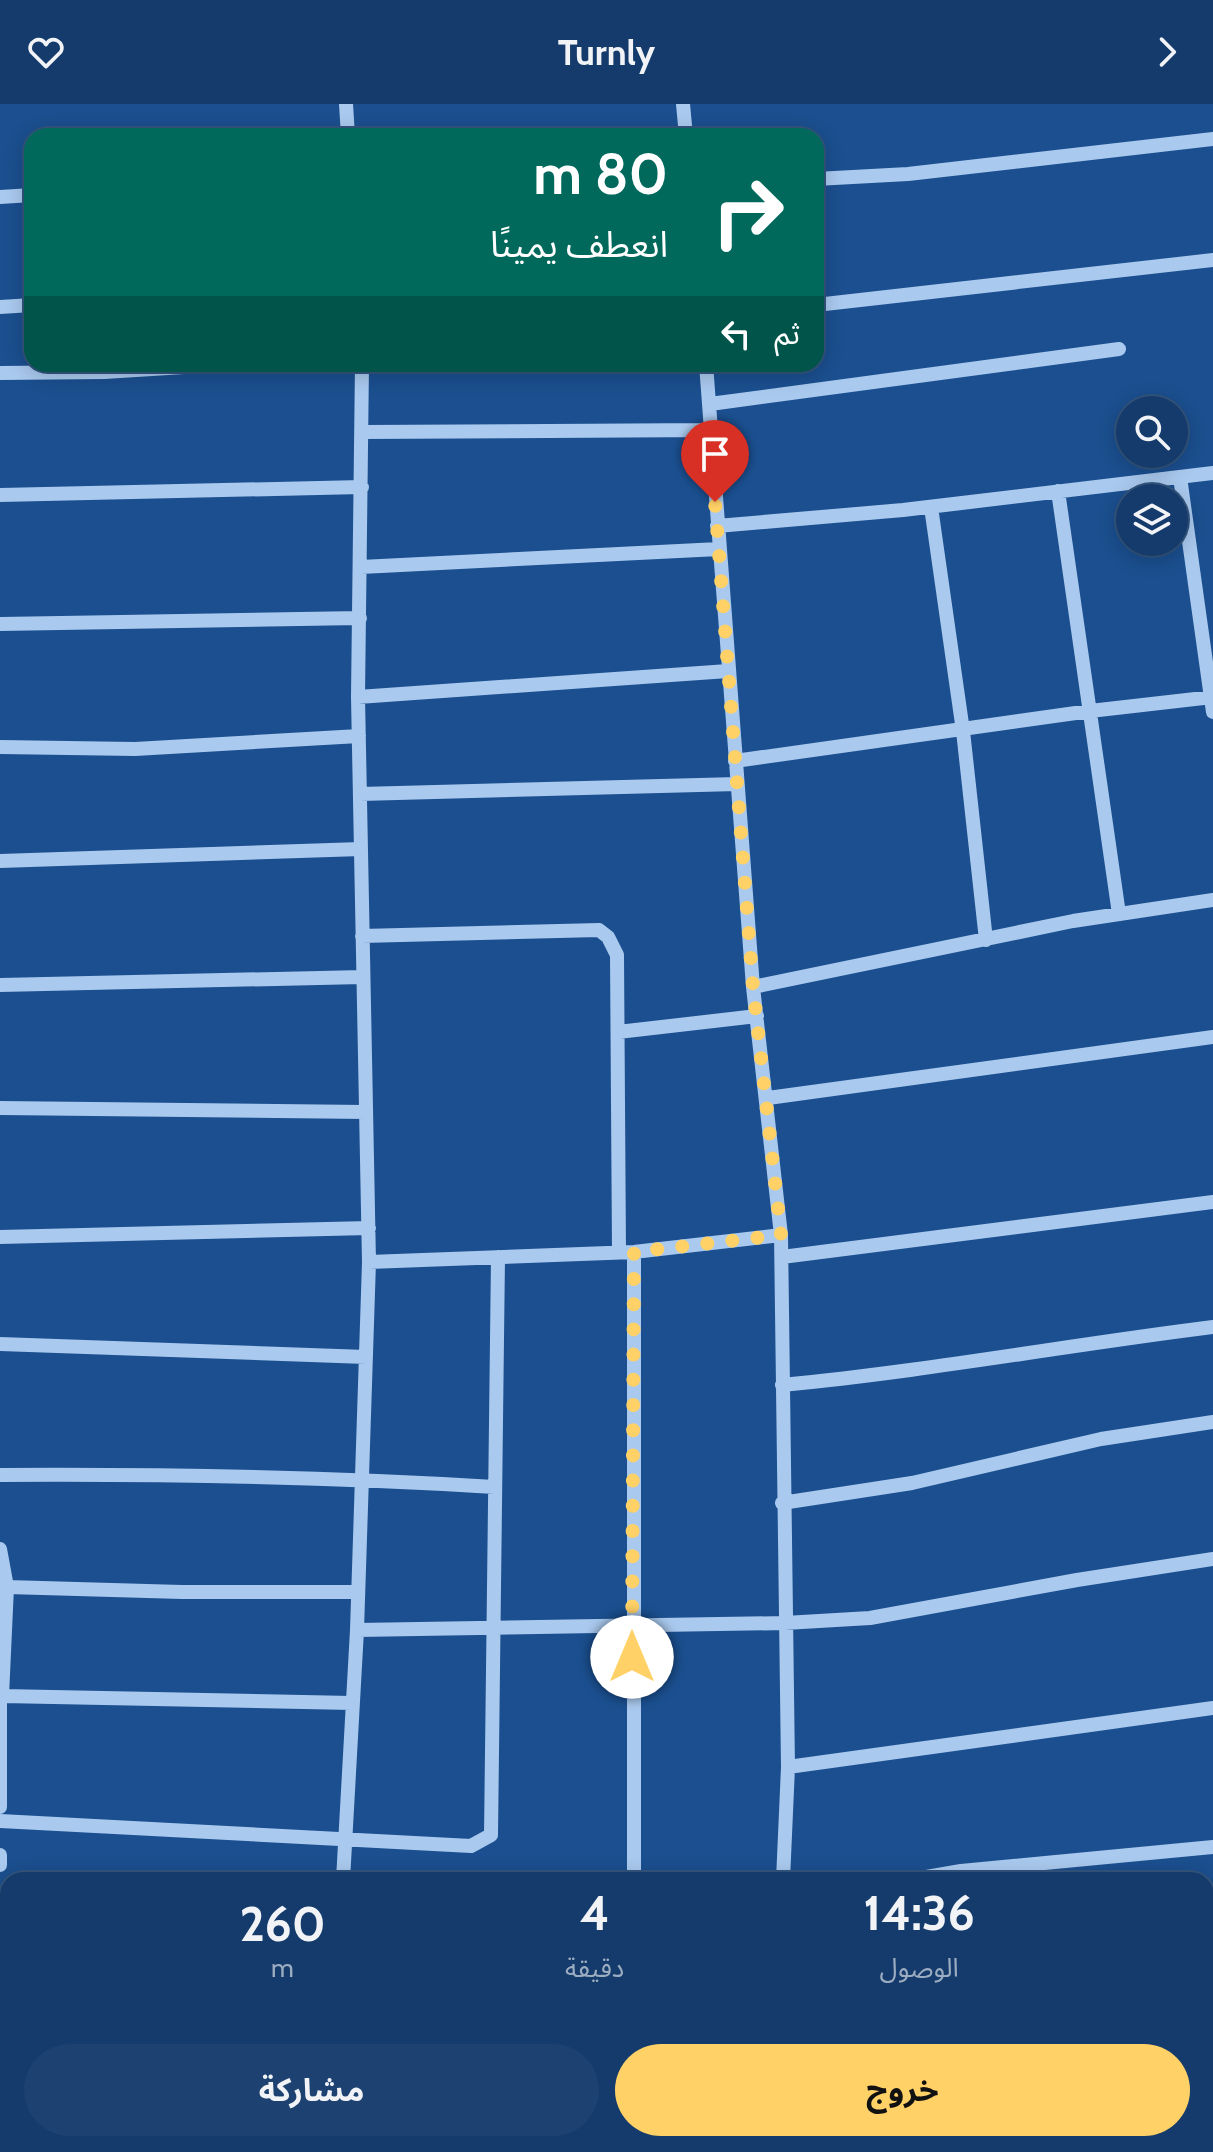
<!DOCTYPE html>
<html lang="ar">
<head>
<meta charset="utf-8">
<style>
  :root { --surface:#143b6b; --page:#1d4271; --text:#f1f3f6; --muted:#9dadc1; --line:#33557e; --accent:#ffd166 }
  body { margin:0; font-family:Cabin,"Noto Sans Arabic",sans-serif; background:var(--page); color:var(--text); direction:rtl; height:100vh; display:flex; flex-direction:column; font-size:30px; white-space:nowrap }
  * { box-sizing:border-box; margin:0 }
  p { font-size:26px; color:var(--muted) }
  .icon { flex:none; width:44px; height:44px; fill:none; stroke:currentColor; stroke-width:2; stroke-linecap:round; stroke-linejoin:round }
  .map { position:relative; flex:1; overflow:hidden; direction:ltr }
  .panel { position:absolute; left:0px; top:1768px; width:1214px; height:280px; display:flex; flex-direction:column; background:var(--surface); border-radius:24px 24px 0 0; box-shadow:0 4px 20px #0003,0 0 0 2px var(--line); direction:rtl }
  .panel>* { flex:none }
  .guide { position:absolute; left:24px; top:24px; width:800px; height:244px; border-radius:24px; box-shadow:0 4px 20px #0003,0 0 0 2px var(--line); direction:rtl; background:#00695c; color:#fff; overflow:hidden }
  .controls { position:absolute; left:1116px; top:292px; display:grid; gap:16px }
  .controls a { display:grid; place-items:center; width:72px; height:72px; border-radius:50%; background:var(--surface); box-shadow:0 4px 20px #0003,0 0 0 2px var(--line); font-size:40px }
  .pin { position:absolute; display:grid; place-items:center; width:68px; height:68px; color:#fff; margin:-82px -34px; border-radius:50% 50% 50% 0; rotate:-45deg; box-shadow:0 0 8px #0007 }
  .pin .icon { rotate:45deg }
  .me { position:absolute; width:88px; margin:-44px; rotate:0deg; stroke-linejoin:round; filter:drop-shadow(0 0 6px #0008) }
  .turn { display:flex; align-items:center; gap:28px; height:168px; padding:0 24px; font-size:36px }
  .turn .icon { width:104px; height:104px; stroke-width:2.5 }
  .turn b { display:block; font-size:56px; line-height:68px }
  .then { display:flex; align-items:center; height:76px; padding:0 24px; background:#0003; gap:16px; font-size:30px }
  .eta { display:flex; justify-content:space-evenly; align-items:center; height:136px; text-align:center }
  .eta b { font-size:48px; font-weight:700; line-height:56px }
  .primary-button { display:flex; gap:16px; margin-top:auto; padding:16px 24px }
  .primary-button a { flex:1; height:92px; border-radius:48px; background:var(--accent); color:#111; font-size:32px; font-weight:700; line-height:92px; text-align:center }
  .primary-button a+a { background:var(--page); color:var(--text) }
  header { display:flex; justify-content:space-between; align-items:center; height:104px; padding:0 24px; background:var(--surface); font-size:36px; font-weight:700 }
  .map>svg:first-child { display:block }
  .lines { fill:none; stroke-linecap:round; stroke-linejoin:round }
  .minor { stroke:#a9c9ee; stroke-width:14 }
  .route { stroke:#ffd166; stroke-width:14; stroke-dasharray:0 25.2 }
</style>
</head>
<body>
<header><svg class="icon" aria-label="forward" viewBox="0 0 24 24"><path d="M9 5l7 7-7 7"/></svg>Turnly<svg class="icon" aria-label="heart" viewBox="0 0 24 24"><path d="M12 20l-8-8c-3-5 5-10 8-4 3-6 11-1 8 4z"/></svg></header>
<div class="map">
<svg width="1213" height="2048" viewBox="0 0 1213 2048">
  <rect width="100%" height="100%" fill="#1b4f8f"/>
  <g class="lines">
    <path class="minor" d="M 346,0 L 348,32
      M 683,0 L 686,32
      M 816,75 L 908,70 L 1213,35
      M 0,93 L 32,91
      M 816,201 L 1213,156
      M 0,203 L 32,201
      M 706,260 L 753,883 L 781,1131 L 788,1663 L 783,1776
      M 0,269 L 104,268 L 232,260
      M 710,300 L 1119,245
      M 363,328 L 710,326
      M 1180,373 L 1213,608
      M 1058,387 L 1119,810
      M 0,391 L 362,383
      M 931,403 L 963,627 L 986,836
      M 717,422 L 903,406 L 1213,369
      M 361,463 L 719,445
      M 0,520 L 360,514
      M 358,593 L 728,567
      M 0,643 L 135,645 L 359,632
      M 735,657 L 1090,607 L 1213,593
      M 360,690 L 737,680
      M 0,757 L 361,745
      M 362,832 L 599,826 L 608,833 L 617,851 L 619,1148
      M 0,881 L 363,873
      M 753,883 L 1073,817 L 1213,796
      M 618,928 L 757,912
      M 768,994 L 1213,933
      M 0,1004 L 366,1008
      M 0,1133 L 369,1124
      M 634,1148 L 634,1776
      M 782,1153 L 1213,1098
      M 369,1158 L 634,1148 L 781,1131
      M 0,1240 L 366,1253
      M 782,1281 C 927,1267 1069,1241 1213,1223
      M 0,1371 C 165,1370 330,1373 494,1383
      M 782,1399 L 912,1379 L 1101,1335 L 1213,1318
      M 0,1445 L 7,1483 L 2,1592 L 352,1599
      M 7,1483 L 182,1488 L 358,1488
      M 357,1526 L 785,1519 L 870,1514 L 1077,1476 L 1213,1455
      M 0,1592 L 0,1703
      M 788,1663 L 1213,1604
      M 0,1717 L 471,1742 L 491,1731 L 498,1153
      M 0,1751 L 0,1761
      M 343,1776 L 357,1526 L 369,1158 L 358,593 L 362,260
      M 909,1776 L 961,1767 L 1213,1743
      M 0,1846 L 8,1847
      M 1206,1867 L 1213,1866
      M 0,1959 L 8,1959
      M 331,2048 L 332,2040
      M 502,2048 L 503,2040
      M 626,2048 L 627,2040
      M 757,2048 L 757,2040
      M 876,2048 L 877,2040
      M 1018,2048 L 1019,2040
      M 1153,2048 L 1153,2040"/>
  </g>
  <g class="lines">
    <path class="route" d="M 632,1553 L 634,1148 L 781,1131 L 753,883 L 715,398"/>
  </g>
</svg>
<div class="controls">
<a><svg class="icon" aria-label="search" viewBox="0 0 24 24"><circle cx="10" cy="10" r="6"/><path d="M15 15l6 6"/></svg></a>
<a><svg class="icon" aria-label="layers" viewBox="0 0 24 24"><path d="M12 4l9 5-9 5-9-5zM3 14l9 5 9-5"/></svg></a>
</div>
<div class="pin" style="left:715px;top:398px;background:#d93025"><svg class="icon" aria-label="arrive" viewBox="0 0 24 24"><path d="M6 21V4h12l-3 4 3 4H6"/></svg></div>
<svg class="me" style="left:632px;top:1553px" viewBox="-20 -20 40 40"><circle r="19" fill="#fff"/><path d="M0-13L10 11 0 6-10 11z" fill="#ffd166"/></svg>
<div class="guide">
<div class="turn"><svg class="icon" aria-label="right" viewBox="0 0 24 24"><path d="M7 20v-9h11M14 6l5 5-5 5"/></svg><div><b>80 m</b>انعطف يمينًا</div></div>
<div class="then">ثم<svg class="icon" aria-label="left" viewBox="0 0 24 24"><path d="M17 20v-9H6M10 6l-5 5 5 5"/></svg></div>
</div>
<section class="panel">
<div class="eta">
<div><b>14:36</b><p>الوصول</p></div>
<div><b>4</b><p>دقيقة</p></div>
<div><b>260</b><p>m</p></div>
</div>
<div class="primary-button"><a>خروج</a><a>مشاركة</a></div>
</section>
</div>
</body>
</html>
